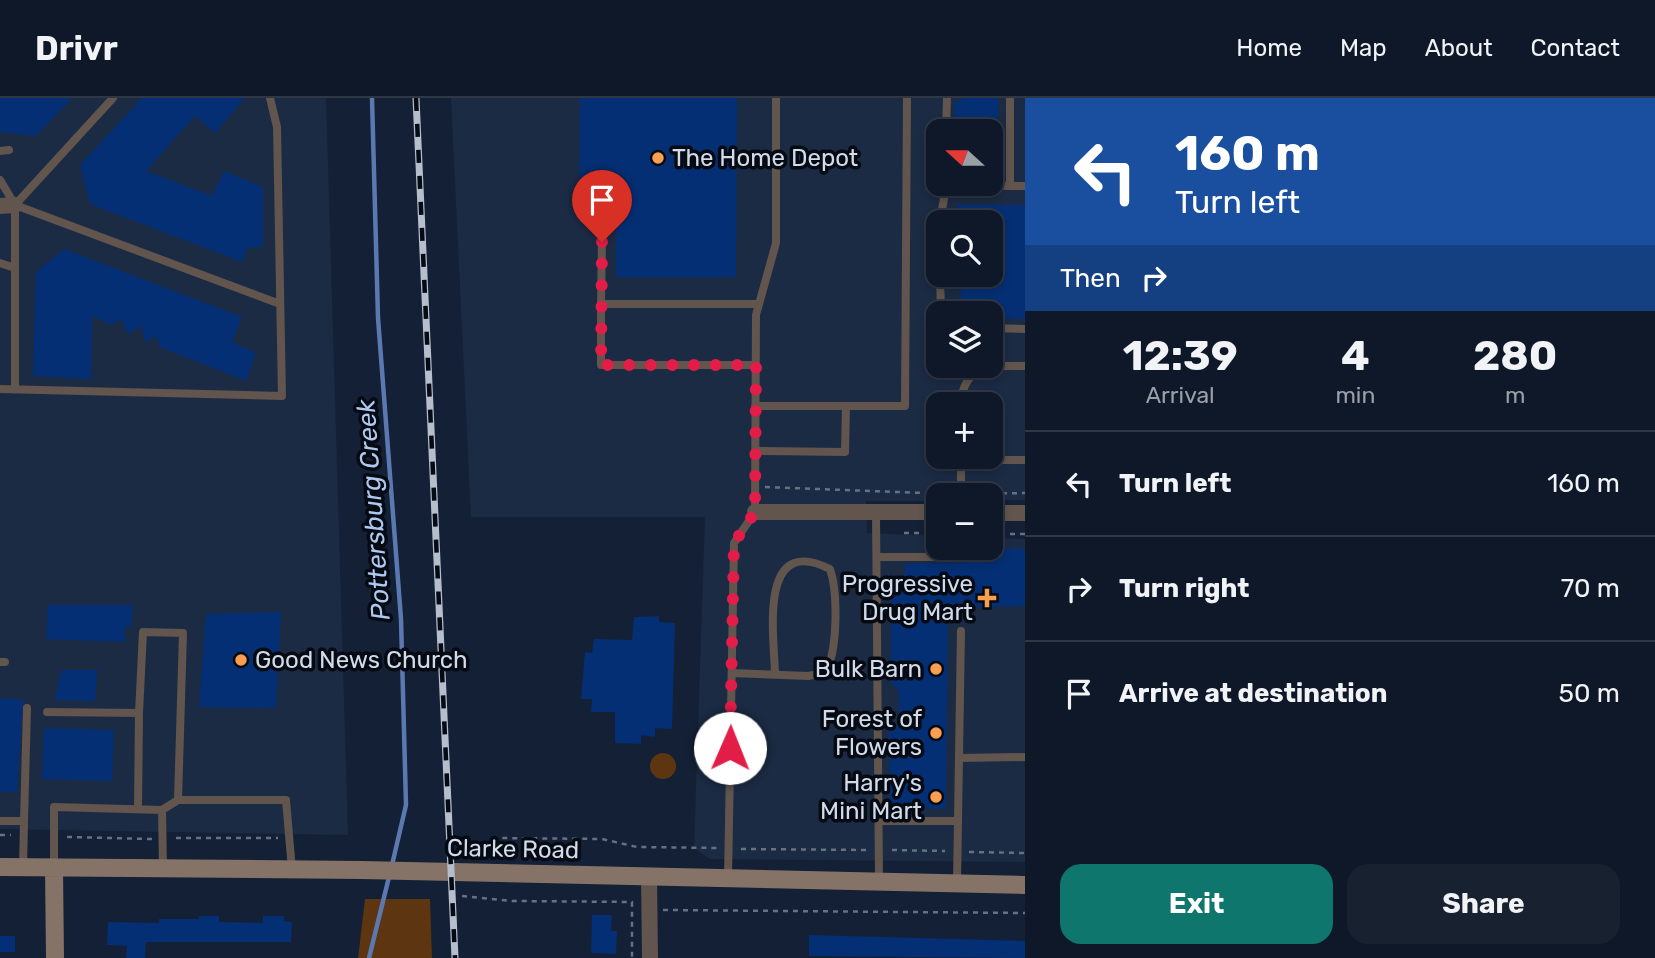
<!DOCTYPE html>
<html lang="en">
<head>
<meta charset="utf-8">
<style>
  :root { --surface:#0f1828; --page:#182130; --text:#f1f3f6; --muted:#9ba0a8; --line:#2f3745; --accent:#0f766e }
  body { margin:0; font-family:Rubik,sans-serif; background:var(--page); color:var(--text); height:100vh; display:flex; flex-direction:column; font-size:26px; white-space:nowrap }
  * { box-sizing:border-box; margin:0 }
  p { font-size:23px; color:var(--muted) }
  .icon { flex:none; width:38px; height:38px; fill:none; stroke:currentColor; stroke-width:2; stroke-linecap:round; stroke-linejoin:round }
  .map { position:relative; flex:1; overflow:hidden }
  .details { display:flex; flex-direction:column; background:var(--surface); width:630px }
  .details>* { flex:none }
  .top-card { background:#1a4fa0; color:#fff; overflow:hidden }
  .needle { width:46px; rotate:291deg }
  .fabs { position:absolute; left:926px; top:21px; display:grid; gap:14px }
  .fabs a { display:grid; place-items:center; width:77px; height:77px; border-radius:14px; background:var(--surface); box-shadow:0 4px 10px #0003,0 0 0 2px var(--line); font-size:35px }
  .pin { position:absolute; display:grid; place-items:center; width:60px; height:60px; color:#fff; margin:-72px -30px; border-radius:50% 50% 50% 0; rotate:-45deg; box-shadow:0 0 7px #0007 }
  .pin .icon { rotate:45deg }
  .me { position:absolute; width:77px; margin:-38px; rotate:1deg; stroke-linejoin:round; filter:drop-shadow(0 0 5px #0008) }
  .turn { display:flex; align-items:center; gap:24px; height:147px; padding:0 35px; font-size:32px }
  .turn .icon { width:91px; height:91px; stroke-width:2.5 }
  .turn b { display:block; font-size:49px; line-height:60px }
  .then { display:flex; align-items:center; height:66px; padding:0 35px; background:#0003; gap:14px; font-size:26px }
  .eta { display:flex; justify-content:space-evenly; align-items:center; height:119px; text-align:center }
  .eta b { font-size:42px; font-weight:700; line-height:49px }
  .primary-button { display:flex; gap:14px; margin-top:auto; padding:14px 35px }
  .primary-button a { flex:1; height:80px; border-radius:21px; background:var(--accent); color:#fff; font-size:28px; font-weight:700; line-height:80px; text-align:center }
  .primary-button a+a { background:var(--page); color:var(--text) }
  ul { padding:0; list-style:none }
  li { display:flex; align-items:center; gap:21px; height:105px; padding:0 35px; border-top:2px solid var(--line) }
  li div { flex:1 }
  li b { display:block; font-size:26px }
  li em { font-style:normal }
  header { display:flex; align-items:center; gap:42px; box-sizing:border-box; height:98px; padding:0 35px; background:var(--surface); border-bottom:2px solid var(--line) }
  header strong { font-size:33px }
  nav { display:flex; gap:38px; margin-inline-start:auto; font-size:24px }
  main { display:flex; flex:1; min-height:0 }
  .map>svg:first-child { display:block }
  .built { fill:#1b2b44; fill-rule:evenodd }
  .green { fill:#5e3511 }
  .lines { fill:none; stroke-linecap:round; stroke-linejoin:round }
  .stream { stroke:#5979b0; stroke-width:4.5 }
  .building { fill:#052f74 }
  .path { stroke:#667183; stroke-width:2.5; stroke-dasharray:5 5; stroke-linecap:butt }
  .lane { stroke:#61554d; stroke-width:8 }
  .street { stroke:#61554d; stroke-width:16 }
  .secondary { stroke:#857367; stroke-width:18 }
  .rail-casing { stroke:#b4becd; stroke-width:7 }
  .rail { stroke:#050a13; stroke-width:4.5; stroke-dasharray:13; stroke-linecap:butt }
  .route { stroke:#e11d48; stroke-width:12; stroke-dasharray:0 21.6 }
  .poi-dot { fill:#fb9e51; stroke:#050a13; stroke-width:2.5 }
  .labels { text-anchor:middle; stroke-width:7; stroke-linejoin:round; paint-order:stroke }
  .poi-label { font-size:24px; fill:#d2dbe9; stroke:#050a13; text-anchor:end }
  .street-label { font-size:24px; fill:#d2dbe9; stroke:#050a13 }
  .water-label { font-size:26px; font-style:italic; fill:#afc8f0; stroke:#050a13 }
</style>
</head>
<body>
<header>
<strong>Drivr</strong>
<nav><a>Home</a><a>Map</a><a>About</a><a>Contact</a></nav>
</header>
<main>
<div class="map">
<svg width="1025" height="860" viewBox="0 0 1025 860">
  <rect width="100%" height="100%" fill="#142035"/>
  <path class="built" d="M 0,0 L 326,0 L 348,737 L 0,731 Z
    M 451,0 L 1025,0 L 1025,402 L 991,402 L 990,397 L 938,397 L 938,403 L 866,403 L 867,435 L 938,438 L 938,450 L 990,450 L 991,440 L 1025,441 L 1025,764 L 710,761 L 694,750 L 705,419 L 471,419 ZM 938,33 L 990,33 L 990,86 L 938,86 ZM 938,124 L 990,124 L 990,177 L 938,177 ZM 938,215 L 990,215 L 990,268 L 938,268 ZM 938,306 L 990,306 L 990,359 L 938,359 Z"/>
  <path class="green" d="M650 668a13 13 0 1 1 26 0a13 13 0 1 1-26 0Z
    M 365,801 L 430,801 L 432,860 L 358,860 Z"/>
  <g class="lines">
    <path class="stream" d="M 372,0 L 378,220 L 401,521 L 406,707 L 392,767
      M 369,860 L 389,779"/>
  </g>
  <path class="building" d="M 0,0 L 72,0 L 36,38 L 0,34 Z
    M 142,0 L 245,0 L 215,35 L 195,18 L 146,73 L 212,98 L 224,73 L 263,89 L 263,149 L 248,150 L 242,164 L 90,106 L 80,67 Z
    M 580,0 L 737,0 L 736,179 L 616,179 L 616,121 L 579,121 Z
    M 962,0 L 998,0 L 998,33 L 961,31 L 962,24 L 954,24 L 955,3 L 962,3 Z
    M 958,107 L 1025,107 L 1025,221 L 990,220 L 990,215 L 960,215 L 961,177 L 990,177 L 990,124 L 948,124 Z
    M 64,151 L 242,219 L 232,244 L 256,255 L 246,283 L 160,249 L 156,238 L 145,245 L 141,228 L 128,237 L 121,221 L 112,227 L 92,218 L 91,281 L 33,278 L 36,174 Z
    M 972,450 L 1025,451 L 1025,508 L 948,510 L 946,711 L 890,707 L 889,628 L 899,627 L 899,593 L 891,585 L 891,483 L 904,482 L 905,466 L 972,464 Z
    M 48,507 L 133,507 L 131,529 L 125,529 L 125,544 L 46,541 Z
    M 281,514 L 276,610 L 199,609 L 206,516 Z
    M 659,518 L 659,524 L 675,525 L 672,631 L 655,630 L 655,639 L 641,637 L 641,646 L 615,645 L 615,614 L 591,614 L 592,601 L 581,601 L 585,554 L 592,555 L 594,541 L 632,542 L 634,519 Z
    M 61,572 L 97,572 L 95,603 L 55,602 Z
    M 0,601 L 23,601 L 17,694 L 0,694 Z
    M 44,630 L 114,632 L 112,683 L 42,681 Z
    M 592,817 L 612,817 L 611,833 L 617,833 L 616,856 L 591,855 Z
    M 199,818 L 219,818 L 219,824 L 263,825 L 263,818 L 284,818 L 284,823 L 292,824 L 291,844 L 146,844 L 145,860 L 126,860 L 127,848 L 107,847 L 108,824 L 159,825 L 159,821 L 199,821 Z
    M 809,837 L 1025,843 L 1025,860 L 809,858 Z
    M 0,838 L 15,838 L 15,854 L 0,854 Z"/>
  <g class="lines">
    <path class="path" d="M 765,389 L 951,396
      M 972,396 L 1025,395
      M 904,435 L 938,435
      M 990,436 L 1025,436
      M 0,737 L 11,737
      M 67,739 L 152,741
      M 176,740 L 278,740
      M 741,751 L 868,752
      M 892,752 L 945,753
      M 969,754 L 1025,755
      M 467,758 L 499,740 L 602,741 L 637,749 L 717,750
      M 462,798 L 512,803 L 632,804 L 632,860
      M 663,812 L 1025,815"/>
    <path class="lane" d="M 1010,0 L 1010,88 L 1025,88
      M 946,33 L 947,0
      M 0,53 L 9,52
      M 0,82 L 15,107 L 15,292
      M 946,86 L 1010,88
      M 15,107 L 280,206
      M 15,107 L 113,0
      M 940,124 L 946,88
      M 602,144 L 601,206 L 759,206
      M 0,165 L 15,170
      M 940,177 L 941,215
      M 601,206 L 601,267 L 756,267
      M 990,230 L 1025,231
      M 0,291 L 282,298 L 277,29 L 270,0
      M 961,306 C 962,287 968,280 982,268 L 1025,268
      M 755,308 L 905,308 L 907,0
      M 755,353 L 845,354 L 846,308
      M 961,397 L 961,362 L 1025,362
      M 876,414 L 879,783
      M 877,459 L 961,459
      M 0,564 L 5,564
      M 732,575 L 808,578 L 825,575 C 838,554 838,494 830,471 C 758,435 774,536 775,576
      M 47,614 L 139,615 L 138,711
      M 139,615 L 143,534 L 183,535 L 178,702 L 162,712
      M 959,660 L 1025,659
      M 178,702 L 286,702 L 292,772
      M 0,723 L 24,723 L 23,770
      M 24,723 L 27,610
      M 879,723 L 958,723
      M 54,770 L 54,709 L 162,712 L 163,770
      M 728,780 L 734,445 L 755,414 L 756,217 L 776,145 L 776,0
      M 957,785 L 961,533"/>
    <path class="street" d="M 0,108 L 15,107
      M 755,414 L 938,414
      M 990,415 L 1025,415
      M 649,778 L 650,860"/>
    <path class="secondary" d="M 0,769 L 362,772 L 1025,787
      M 54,770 L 55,860"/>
    <g class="rail-casing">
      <path id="rail" d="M 416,0 L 455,860"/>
    </g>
    <use href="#rail" class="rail"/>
  </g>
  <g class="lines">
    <path class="route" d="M 602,144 L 601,267 L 756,267 L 755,414 L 734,445 L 730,650"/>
  </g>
  <g class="poi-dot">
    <circle cx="658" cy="60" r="7"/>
    <path d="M983.5 489.5h7v7h7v7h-7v7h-7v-7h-7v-7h7z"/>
    <circle cx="241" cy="562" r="7"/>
    <circle cx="936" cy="571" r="7"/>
    <circle cx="936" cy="635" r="7"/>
    <circle cx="936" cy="699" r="7"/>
  </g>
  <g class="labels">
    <g class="poi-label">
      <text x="672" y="68" text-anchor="start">The Home Depot</text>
      <text x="973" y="494">Progressive<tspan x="973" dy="28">Drug Mart</tspan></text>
      <text x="255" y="570" text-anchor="start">Good News Church</text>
      <text x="922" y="579">Bulk Barn</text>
      <text x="922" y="629">Forest of<tspan x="922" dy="28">Flowers</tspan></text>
      <text x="922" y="693">Harry's<tspan x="922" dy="28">Mini Mart</tspan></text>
    </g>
    <g class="street-label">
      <text transform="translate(513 751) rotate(1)" y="8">Clarke Road</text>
    </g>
    <g class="water-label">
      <text transform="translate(373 412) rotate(-94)" y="9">Pottersburg Creek</text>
    </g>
  </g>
</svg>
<div class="fabs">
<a><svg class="needle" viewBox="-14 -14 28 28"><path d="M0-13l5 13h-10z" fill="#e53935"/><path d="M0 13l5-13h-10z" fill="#9ba0a8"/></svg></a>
<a><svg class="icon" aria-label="search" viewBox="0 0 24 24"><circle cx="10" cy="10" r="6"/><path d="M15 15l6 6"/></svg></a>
<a><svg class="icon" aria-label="layers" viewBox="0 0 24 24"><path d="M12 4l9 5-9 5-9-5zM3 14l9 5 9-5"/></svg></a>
<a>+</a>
<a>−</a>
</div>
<div class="pin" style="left:602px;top:144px;background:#d93025"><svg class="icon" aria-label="arrive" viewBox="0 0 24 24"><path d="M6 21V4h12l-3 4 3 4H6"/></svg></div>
<svg class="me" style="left:730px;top:650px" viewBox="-20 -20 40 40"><circle r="19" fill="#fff"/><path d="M0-13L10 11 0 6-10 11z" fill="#e11d48"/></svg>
</div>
<section class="details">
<div class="top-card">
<div class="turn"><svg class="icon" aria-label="left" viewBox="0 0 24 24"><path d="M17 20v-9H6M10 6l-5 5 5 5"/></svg><div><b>160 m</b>Turn left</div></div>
<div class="then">Then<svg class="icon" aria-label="right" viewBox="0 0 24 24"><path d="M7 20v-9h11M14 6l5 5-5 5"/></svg></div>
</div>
<div class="eta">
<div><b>12:39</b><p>Arrival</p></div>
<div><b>4</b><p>min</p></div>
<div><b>280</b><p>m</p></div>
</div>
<ul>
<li><svg class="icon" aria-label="left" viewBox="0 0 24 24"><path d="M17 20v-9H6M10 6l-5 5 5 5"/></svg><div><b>Turn left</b></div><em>160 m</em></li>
<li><svg class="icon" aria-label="right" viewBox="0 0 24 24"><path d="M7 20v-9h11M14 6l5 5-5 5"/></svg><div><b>Turn right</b></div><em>70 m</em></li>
<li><svg class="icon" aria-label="arrive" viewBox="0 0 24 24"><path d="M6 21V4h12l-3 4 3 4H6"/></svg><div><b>Arrive at destination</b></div><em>50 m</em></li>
</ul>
<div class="primary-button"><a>Exit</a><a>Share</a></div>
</section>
</main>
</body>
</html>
